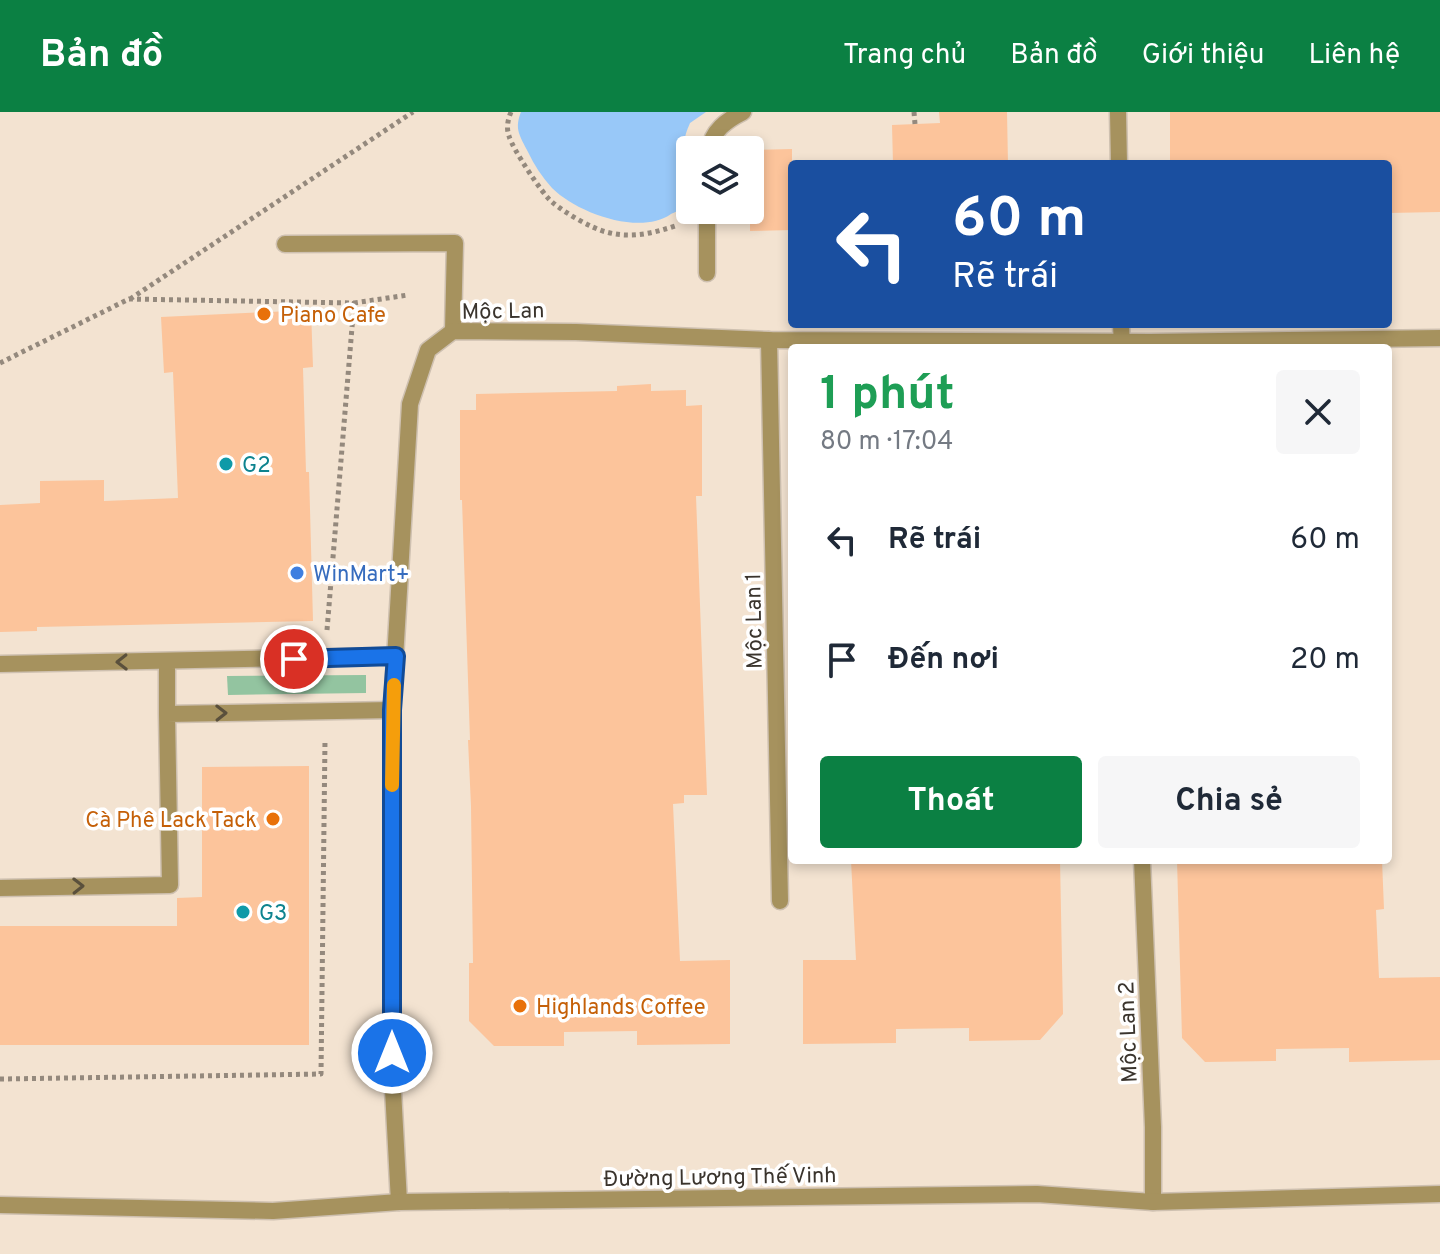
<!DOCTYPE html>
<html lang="vi">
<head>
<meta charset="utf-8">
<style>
  :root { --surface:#fff; --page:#f6f6f7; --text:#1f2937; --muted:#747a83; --accent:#0b8043 }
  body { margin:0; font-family:Overpass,sans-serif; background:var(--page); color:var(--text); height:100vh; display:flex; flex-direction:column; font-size:30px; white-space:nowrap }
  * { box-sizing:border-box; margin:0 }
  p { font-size:26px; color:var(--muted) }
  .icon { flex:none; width:44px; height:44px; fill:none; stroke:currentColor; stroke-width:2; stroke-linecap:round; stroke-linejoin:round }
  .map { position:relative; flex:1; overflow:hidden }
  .panel { position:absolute; left:788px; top:232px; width:604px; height:520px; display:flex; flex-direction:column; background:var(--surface); border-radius:8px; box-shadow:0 4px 12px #0003 }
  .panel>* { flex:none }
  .banner { position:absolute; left:788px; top:48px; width:604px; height:168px; border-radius:8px; box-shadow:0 4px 12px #0003; background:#1a4fa0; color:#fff; overflow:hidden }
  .fabs { position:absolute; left:676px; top:24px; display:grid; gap:16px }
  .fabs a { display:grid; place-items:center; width:88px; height:88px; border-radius:8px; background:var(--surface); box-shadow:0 4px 12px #0003; font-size:40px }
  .pin { position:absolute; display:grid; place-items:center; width:68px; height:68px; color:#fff; margin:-34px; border:4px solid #fff; border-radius:50%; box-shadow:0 2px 8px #0007 }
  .me { position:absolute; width:88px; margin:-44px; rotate:0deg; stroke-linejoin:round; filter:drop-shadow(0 0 6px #0008) }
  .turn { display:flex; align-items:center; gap:28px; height:168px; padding:0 32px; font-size:36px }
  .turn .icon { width:104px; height:104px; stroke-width:2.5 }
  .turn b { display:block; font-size:56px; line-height:68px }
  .round { display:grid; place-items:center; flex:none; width:84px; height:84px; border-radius:8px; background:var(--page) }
  .overview { display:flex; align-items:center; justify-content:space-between; height:136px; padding:0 32px }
  h1 { font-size:48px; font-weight:700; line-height:60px; color:#1e9e55 }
  .cta { display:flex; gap:16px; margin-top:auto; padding:16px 32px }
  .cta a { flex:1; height:92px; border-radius:8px; background:var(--accent); color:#fff; font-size:32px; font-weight:700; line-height:92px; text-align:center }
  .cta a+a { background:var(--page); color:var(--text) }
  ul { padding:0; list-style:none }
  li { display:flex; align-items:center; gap:24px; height:120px; padding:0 32px }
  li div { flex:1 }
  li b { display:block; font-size:30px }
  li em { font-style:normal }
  header { display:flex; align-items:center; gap:48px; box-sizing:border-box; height:112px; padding:0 40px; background:var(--accent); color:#fff }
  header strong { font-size:38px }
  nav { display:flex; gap:44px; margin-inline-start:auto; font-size:28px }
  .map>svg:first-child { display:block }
  .green { fill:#93c4a0 }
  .water { fill:#98c8f8 }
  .building { fill:#fcc49b }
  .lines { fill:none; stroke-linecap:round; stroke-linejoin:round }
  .service-casing { stroke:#cec0b0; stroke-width:19 }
  .minor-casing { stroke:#cec0b0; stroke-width:19 }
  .tertiary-casing { stroke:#cec0b0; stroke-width:19 }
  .path { stroke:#94897d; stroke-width:5; stroke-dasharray:4 4; stroke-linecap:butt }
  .service { stroke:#a6925e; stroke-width:16 }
  .minor { stroke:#a6925e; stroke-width:16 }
  .tertiary { stroke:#a6925e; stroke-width:16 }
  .oneway { stroke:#5a503c }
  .route-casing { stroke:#114b97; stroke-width:20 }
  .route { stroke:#1a73e8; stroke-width:14 }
  .slow { stroke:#f59e0b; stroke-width:14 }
  .food-dot { fill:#e8710a; stroke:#fff; stroke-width:3 }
  .culture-dot { fill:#0f9aa8; stroke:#fff; stroke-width:3 }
  .shop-dot { fill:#3f7fe0; stroke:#fff; stroke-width:3 }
  .labels { text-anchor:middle; stroke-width:7; stroke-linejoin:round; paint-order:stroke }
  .street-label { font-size:22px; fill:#3a342d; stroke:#fff }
  .food-label { font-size:22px; fill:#c56008; stroke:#fff; text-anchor:start }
  .culture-label { font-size:22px; fill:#0d838f; stroke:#fff; text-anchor:start }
  .shop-label { font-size:22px; fill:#366cbe; stroke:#fff; text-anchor:start }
</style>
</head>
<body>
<header>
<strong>Bản đồ</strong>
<nav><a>Trang chủ</a><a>Bản đồ</a><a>Giới thiệu</a><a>Liên hệ</a></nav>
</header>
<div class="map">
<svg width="1440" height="1142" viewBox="0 0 1440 1142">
  <rect width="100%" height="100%" fill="#f3e3d1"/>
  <path class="green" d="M 366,563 L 366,581 L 228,583 L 227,564 Z"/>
  <path class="water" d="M 521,0 L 706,0 L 690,11 C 688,16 685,22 685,28 C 683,47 693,80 681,95 C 679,99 675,100 671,102 C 640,124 577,101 552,76 C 542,65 534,53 528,40 C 520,24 514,17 521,0 Z"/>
  <path class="building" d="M 939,0 L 1007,0 L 1008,52 L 893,52 L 892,13 L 940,11 Z
    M 1170,0 L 1440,0 L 1440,100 L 1388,101 L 1388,52 L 1170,52 Z
    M 792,37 L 792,118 L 750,119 L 750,38 Z
    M 311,198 L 313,255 L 303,256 L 306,360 L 309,360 L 313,509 L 37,515 L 37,519 L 0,520 L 0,393 L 40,391 L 40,369 L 104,368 L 104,389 L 178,386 L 173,260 L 164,261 L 161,205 Z
    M 651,272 L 651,279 L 686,278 L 686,294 L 702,293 L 702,384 L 696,384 L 707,683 L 684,683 L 684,691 L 673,692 L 680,849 L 730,848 L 730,932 L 637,933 L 637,919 L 564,920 L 564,934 L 494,934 L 469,909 L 469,851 L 473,851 L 471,694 L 468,628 L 470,628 L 462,388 L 460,388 L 460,298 L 476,298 L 476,282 L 617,279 L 617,274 Z
    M 309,654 L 309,933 L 0,933 L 0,814 L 177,814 L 177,786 L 202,785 L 202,655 Z
    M 851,748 L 1060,748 L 1063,902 L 1040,928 L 969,929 L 969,916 L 896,917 L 896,931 L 803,932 L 803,848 L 856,848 Z
    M 1177,748 L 1382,748 L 1384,797 L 1376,798 L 1379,866 L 1440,865 L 1440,948 L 1349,950 L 1349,936 L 1276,937 L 1276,949 L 1205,950 L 1182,926 Z"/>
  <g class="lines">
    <g class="service-casing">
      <path id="service" d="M 1118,0 L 1119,52
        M 710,38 C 711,19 727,8 743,0
        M 707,98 L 707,161
        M 285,132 L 455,131 L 453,219
        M 1121,212 L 1122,236
        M 769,228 L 780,789
        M 167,549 L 167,602
        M 0,552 L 396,544
        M 1142,748 L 1153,1015 L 1153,1090
        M 0,776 L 170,773 L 167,602 L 392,598"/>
    </g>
    <g class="minor-casing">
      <path id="minor" d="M 399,1090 L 392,959 L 392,598 L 410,292 L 428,238 L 453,219 L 576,220 L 769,228 L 1150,230 L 1440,226"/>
    </g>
    <g class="tertiary-casing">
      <path id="tertiary" d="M 0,1093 L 273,1099 L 399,1090 L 1037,1082 L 1153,1090 L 1440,1082"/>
    </g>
    <path class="path" d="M 511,0 C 508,7 506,16 509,24 C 512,36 543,83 552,90 C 565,101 591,116 606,120 C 632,127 654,121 678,113
      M 914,0 L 915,12
      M 130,187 L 413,0
      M 0,251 L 129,187 L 354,191
      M 327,518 L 354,191 L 408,183
      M 0,967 L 321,962 L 325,628"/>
    <use href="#service" class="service"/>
    <use href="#minor" class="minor"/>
    <use href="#tertiary" class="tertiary"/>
  </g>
  <defs><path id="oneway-chevron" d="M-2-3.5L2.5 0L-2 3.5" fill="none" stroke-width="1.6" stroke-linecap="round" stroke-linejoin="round" transform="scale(2)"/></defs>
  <g class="oneway">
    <use href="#oneway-chevron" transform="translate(122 550) rotate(179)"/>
    <use href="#oneway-chevron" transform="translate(221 601) rotate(-1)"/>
    <use href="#oneway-chevron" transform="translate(78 774) rotate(-1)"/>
  </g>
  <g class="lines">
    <g class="route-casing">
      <path id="route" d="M 294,547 L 396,544 L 392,598 L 392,941"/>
    </g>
    <use href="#route" class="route"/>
    <path class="slow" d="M 392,673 L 394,573"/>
  </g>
  <g class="food-dot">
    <circle cx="264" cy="202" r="8"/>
    <circle cx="273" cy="707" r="8"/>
    <circle cx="520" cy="894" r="8"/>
  </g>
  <g class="culture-dot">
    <circle cx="226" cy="352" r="8"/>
    <circle cx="243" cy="800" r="8"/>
  </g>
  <circle class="shop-dot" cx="297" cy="461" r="8"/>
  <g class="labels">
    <g class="street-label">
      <text transform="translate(503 198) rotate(-1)" y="8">Mộc Lan</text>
      <text transform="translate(753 509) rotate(-91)" y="8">Mộc Lan 1</text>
      <text transform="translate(1127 920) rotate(-92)" y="8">Mộc Lan 2</text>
      <text transform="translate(720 1064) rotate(-1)" y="8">Đường Lương Thế Vinh</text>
    </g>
    <g class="food-label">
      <text x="280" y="210">Piano Cafe</text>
      <text x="257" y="715" text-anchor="end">Cà Phê Lack Tack</text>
      <text x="536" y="902">Highlands Coffee</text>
    </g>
    <g class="culture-label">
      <text x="242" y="360">G2</text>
      <text x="259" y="808">G3</text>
    </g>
    <g class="shop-label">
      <text x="313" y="469">WinMart+</text>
    </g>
  </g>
</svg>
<div class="fabs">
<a><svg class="icon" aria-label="layers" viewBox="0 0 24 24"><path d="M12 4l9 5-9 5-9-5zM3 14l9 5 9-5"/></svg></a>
</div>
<div class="pin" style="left:294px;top:547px;background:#d93025"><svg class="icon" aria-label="arrive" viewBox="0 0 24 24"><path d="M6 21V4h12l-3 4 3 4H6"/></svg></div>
<svg class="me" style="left:392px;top:941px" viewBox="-20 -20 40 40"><circle r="17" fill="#1a73e8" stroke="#fff" stroke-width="3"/><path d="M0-11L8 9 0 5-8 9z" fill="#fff"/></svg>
<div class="banner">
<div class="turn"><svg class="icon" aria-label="left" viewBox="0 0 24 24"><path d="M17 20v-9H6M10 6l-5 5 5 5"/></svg><div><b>60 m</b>Rẽ trái</div></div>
</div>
<section class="panel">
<div class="overview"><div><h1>1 phút</h1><p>80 m · 17:04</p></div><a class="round"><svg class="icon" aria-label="close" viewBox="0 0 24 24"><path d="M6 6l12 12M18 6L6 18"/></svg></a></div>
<ul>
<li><svg class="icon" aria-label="left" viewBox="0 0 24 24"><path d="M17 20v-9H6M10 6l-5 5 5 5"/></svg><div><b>Rẽ trái</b></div><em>60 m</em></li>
<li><svg class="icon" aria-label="arrive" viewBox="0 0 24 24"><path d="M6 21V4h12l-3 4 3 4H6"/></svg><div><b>Đến nơi</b></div><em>20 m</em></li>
</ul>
<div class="cta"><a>Thoát</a><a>Chia sẻ</a></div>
</section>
</div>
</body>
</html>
